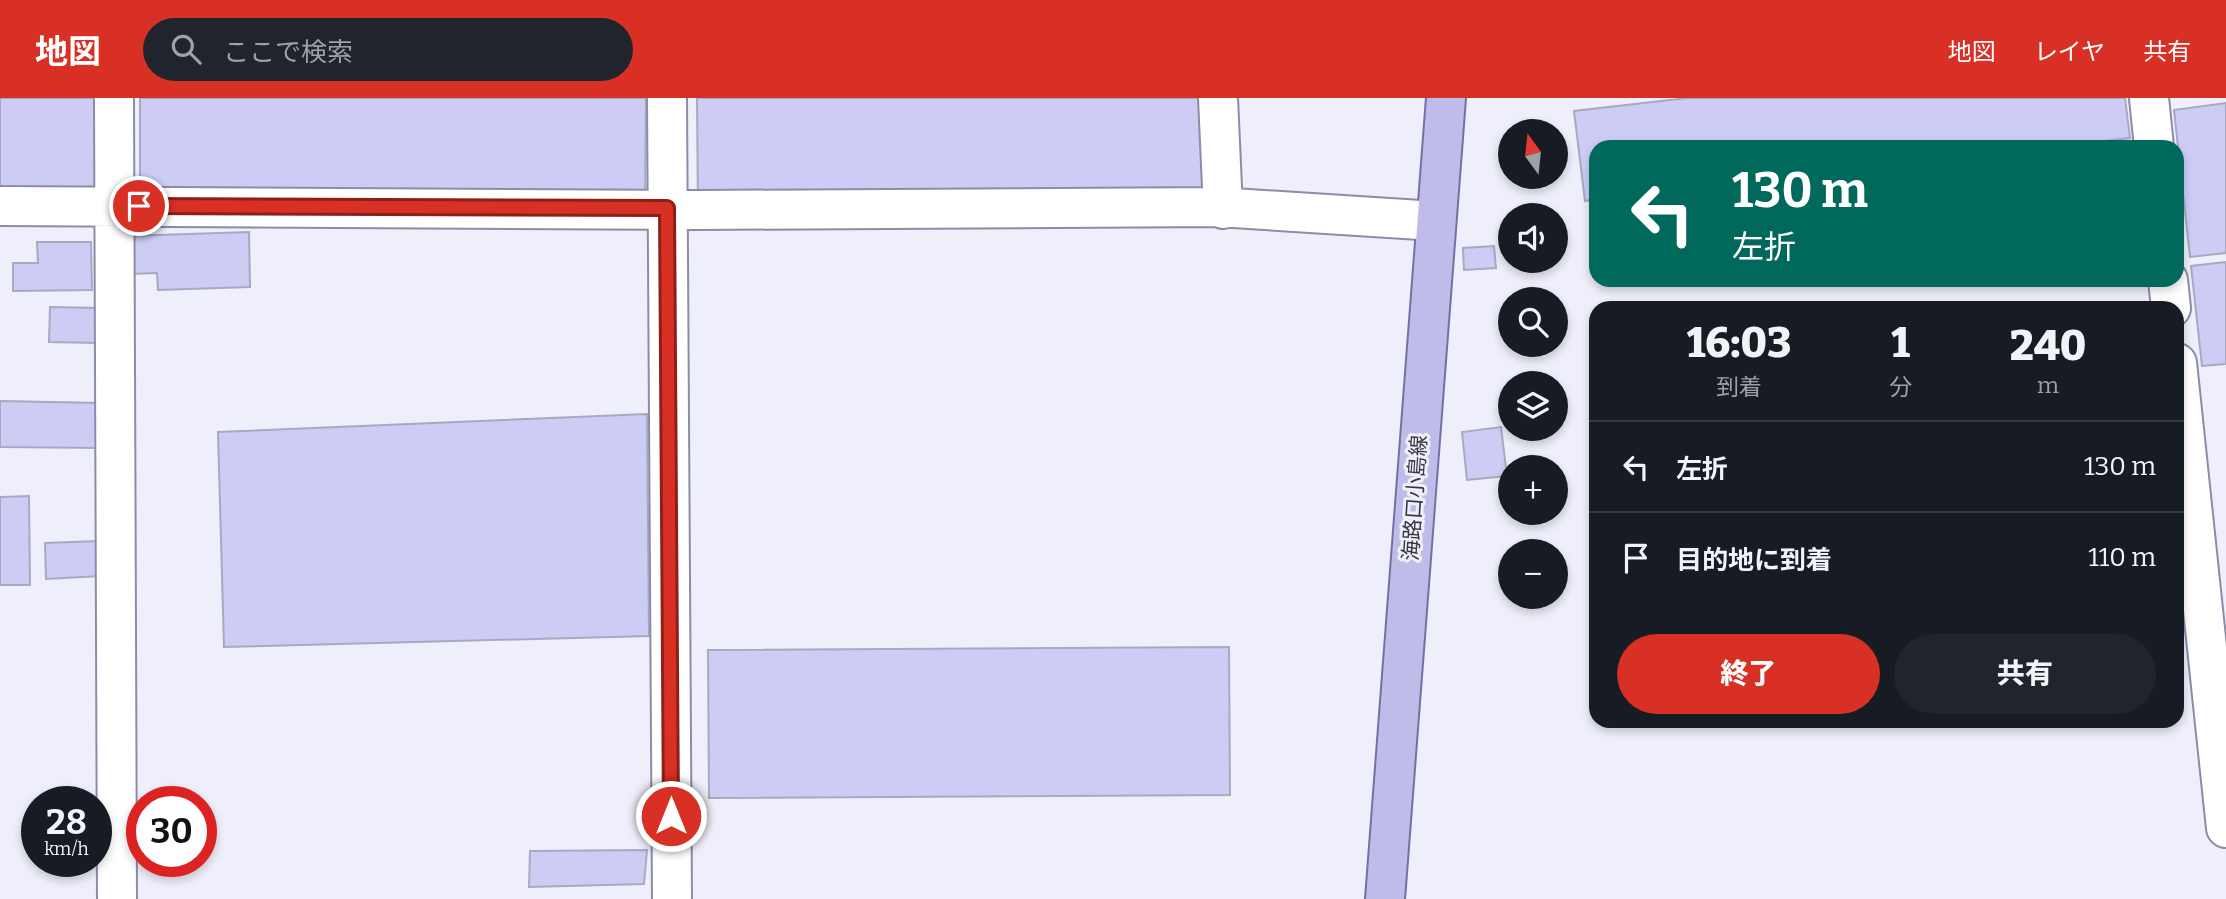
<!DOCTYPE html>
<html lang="ja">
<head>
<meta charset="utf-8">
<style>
  :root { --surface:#171b24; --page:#20242c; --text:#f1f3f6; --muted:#9ea1a6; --line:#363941; --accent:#d93025 }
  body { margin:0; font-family:Bitter,"Noto Sans JP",serif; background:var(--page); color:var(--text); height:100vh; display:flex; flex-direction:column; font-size:26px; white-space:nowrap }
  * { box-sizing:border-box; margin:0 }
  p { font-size:23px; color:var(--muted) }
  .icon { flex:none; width:38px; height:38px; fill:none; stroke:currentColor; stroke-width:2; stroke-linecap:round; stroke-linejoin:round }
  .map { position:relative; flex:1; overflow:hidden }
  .sheet { position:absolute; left:1589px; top:203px; width:595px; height:427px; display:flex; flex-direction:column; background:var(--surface); border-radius:21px; box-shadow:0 4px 10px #0003 }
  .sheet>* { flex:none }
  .top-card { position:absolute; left:1589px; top:42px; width:595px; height:147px; border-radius:21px; box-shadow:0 4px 10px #0003; background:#00695c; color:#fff; overflow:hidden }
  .needle { width:46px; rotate:345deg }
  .fabs { position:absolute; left:1498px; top:21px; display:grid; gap:14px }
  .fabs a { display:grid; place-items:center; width:70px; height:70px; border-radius:50%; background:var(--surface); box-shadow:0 4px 10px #0003; font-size:35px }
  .speed { position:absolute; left:21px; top:688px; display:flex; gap:14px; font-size:35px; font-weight:700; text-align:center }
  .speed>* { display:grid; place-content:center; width:91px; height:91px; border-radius:50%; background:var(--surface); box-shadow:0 4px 10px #0003; line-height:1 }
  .speed small { font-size:18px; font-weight:400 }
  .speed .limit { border:10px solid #d22; background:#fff; color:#111 }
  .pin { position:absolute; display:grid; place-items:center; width:60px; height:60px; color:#fff; margin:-30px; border:4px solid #fff; border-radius:50%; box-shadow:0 2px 7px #0007 }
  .me { position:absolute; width:77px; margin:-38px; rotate:0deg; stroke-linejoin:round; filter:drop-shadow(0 0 5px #0008) }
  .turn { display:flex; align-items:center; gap:24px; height:147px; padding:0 28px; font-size:32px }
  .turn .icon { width:91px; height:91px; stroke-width:2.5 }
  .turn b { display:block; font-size:49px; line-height:60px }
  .eta { display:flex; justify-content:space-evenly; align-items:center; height:119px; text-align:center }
  .eta b { font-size:42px; font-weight:800; line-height:49px }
  .cta { display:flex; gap:14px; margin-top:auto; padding:14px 28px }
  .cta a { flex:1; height:80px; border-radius:42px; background:var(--accent); color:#fff; font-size:28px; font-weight:800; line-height:80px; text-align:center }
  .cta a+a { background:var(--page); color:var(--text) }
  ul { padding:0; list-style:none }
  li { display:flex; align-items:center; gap:21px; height:91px; padding:0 28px; border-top:2px solid var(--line) }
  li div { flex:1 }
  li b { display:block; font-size:26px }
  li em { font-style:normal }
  header { display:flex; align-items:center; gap:42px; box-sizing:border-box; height:98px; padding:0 35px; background:var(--accent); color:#fff }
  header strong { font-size:33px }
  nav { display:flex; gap:38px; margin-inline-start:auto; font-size:24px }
  .search { width:490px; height:63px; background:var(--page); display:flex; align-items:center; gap:18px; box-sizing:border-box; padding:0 24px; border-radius:38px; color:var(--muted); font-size:26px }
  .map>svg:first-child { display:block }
  .building { fill:#cdccf5; stroke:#a8a8c3; stroke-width:2 }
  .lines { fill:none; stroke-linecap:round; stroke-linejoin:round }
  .minor-casing { stroke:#8d8ca6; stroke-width:42 }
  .major-casing { stroke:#7470a5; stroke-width:42 }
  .minor { stroke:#fff; stroke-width:38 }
  .major { stroke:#bfbce9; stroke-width:38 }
  .route-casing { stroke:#8d1f18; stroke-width:18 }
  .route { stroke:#d93025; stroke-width:12 }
  .labels { text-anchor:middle; stroke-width:6; stroke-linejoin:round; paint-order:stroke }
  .street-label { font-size:21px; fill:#363641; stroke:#efeffb }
</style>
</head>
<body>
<header>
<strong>地図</strong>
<div class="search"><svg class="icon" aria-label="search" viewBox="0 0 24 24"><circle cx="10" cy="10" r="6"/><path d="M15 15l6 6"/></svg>ここで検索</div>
<nav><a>地図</a><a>レイヤ</a><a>共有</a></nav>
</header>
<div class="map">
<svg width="2226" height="801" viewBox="0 0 2226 801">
  <rect width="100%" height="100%" fill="#efeffb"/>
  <path class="building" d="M 0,0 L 103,0 L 103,107 L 0,108 Z
    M 140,0 L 646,0 L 645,110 L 140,108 Z
    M 697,0 L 1218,0 L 1218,109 L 698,112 Z
    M 1687,0 L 2125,0 L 2130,40 L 2051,49 L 1596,49 L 1596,101 L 1585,103 L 1574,13 Z
    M 2226,5 L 2226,155 L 2190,159 L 2174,12 Z
    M 249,134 L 250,189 L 158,192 L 157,175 L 130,176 L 128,138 Z
    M 37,144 L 91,144 L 92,192 L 13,193 L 13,165 L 38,165 Z
    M 1494,148 L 1496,170 L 1464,172 L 1463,150 Z
    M 2226,164 L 2226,266 L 2202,268 L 2191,168 Z
    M 50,209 L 100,210 L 99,245 L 49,244 Z
    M 0,303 L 101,305 L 100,350 L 0,349 Z
    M 647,316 L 649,538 L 224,549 L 218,334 Z
    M 1501,329 L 1507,378 L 1467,382 L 1462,334 Z
    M 29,398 L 30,487 L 0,487 L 0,399 Z
    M 99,443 L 101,478 L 46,481 L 45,445 Z
    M 1229,549 L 1230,697 L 709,700 L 708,552 Z
    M 647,752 L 644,786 L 529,789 L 530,753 Z"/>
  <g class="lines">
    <g class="minor-casing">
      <path id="minor" d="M 114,0 L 117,801
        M 667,0 L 672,801
        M 1218,0 L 1223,111
        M 2149,0 L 2154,49
        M 0,108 L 698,112 L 1218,109 L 1436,123
        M 2168,182 L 2171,210
        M 2177,265 L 2226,730"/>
    </g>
    <g class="major-casing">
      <path id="major" d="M 1385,801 L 1446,0"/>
    </g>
    <use href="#minor" class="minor"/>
    <use href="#major" class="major"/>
  </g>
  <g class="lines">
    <g class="route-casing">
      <path id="route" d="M 139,108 L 667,110 L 671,718"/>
    </g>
    <use href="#route" class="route"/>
  </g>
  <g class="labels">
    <g class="street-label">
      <text transform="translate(1415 400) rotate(-86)" y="7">海路口小島線</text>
    </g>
  </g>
</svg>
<div class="fabs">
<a><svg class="needle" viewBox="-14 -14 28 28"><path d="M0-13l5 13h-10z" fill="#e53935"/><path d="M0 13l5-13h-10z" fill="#9ea1a6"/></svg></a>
<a><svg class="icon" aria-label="sound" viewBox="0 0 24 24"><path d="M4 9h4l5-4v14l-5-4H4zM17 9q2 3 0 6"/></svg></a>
<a><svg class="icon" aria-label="search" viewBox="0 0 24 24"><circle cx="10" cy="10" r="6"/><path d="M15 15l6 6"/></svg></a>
<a><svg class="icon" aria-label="layers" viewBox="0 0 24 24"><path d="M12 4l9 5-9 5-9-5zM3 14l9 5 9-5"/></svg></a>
<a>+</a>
<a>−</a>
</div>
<div class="speed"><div>28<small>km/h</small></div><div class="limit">30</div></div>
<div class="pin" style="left:139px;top:108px;background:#d93025"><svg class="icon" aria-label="arrive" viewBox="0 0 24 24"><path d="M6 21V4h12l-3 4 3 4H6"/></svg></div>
<svg class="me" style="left:671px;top:718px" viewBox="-20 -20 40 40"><circle r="17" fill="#d93025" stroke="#fff" stroke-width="3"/><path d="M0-11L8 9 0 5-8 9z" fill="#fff"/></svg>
<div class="top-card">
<div class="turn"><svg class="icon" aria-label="left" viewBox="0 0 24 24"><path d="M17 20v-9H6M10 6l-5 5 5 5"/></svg><div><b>130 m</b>左折</div></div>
</div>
<section class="sheet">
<div class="eta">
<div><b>16:03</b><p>到着</p></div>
<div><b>1</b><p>分</p></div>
<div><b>240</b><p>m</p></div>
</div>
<ul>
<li><svg class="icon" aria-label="left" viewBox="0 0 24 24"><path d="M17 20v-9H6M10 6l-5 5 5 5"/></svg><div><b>左折</b></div><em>130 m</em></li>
<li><svg class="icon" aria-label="arrive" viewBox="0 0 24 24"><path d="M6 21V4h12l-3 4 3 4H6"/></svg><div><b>目的地に到着</b></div><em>110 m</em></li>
</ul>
<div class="cta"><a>終了</a><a>共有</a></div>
</section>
</div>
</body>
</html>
